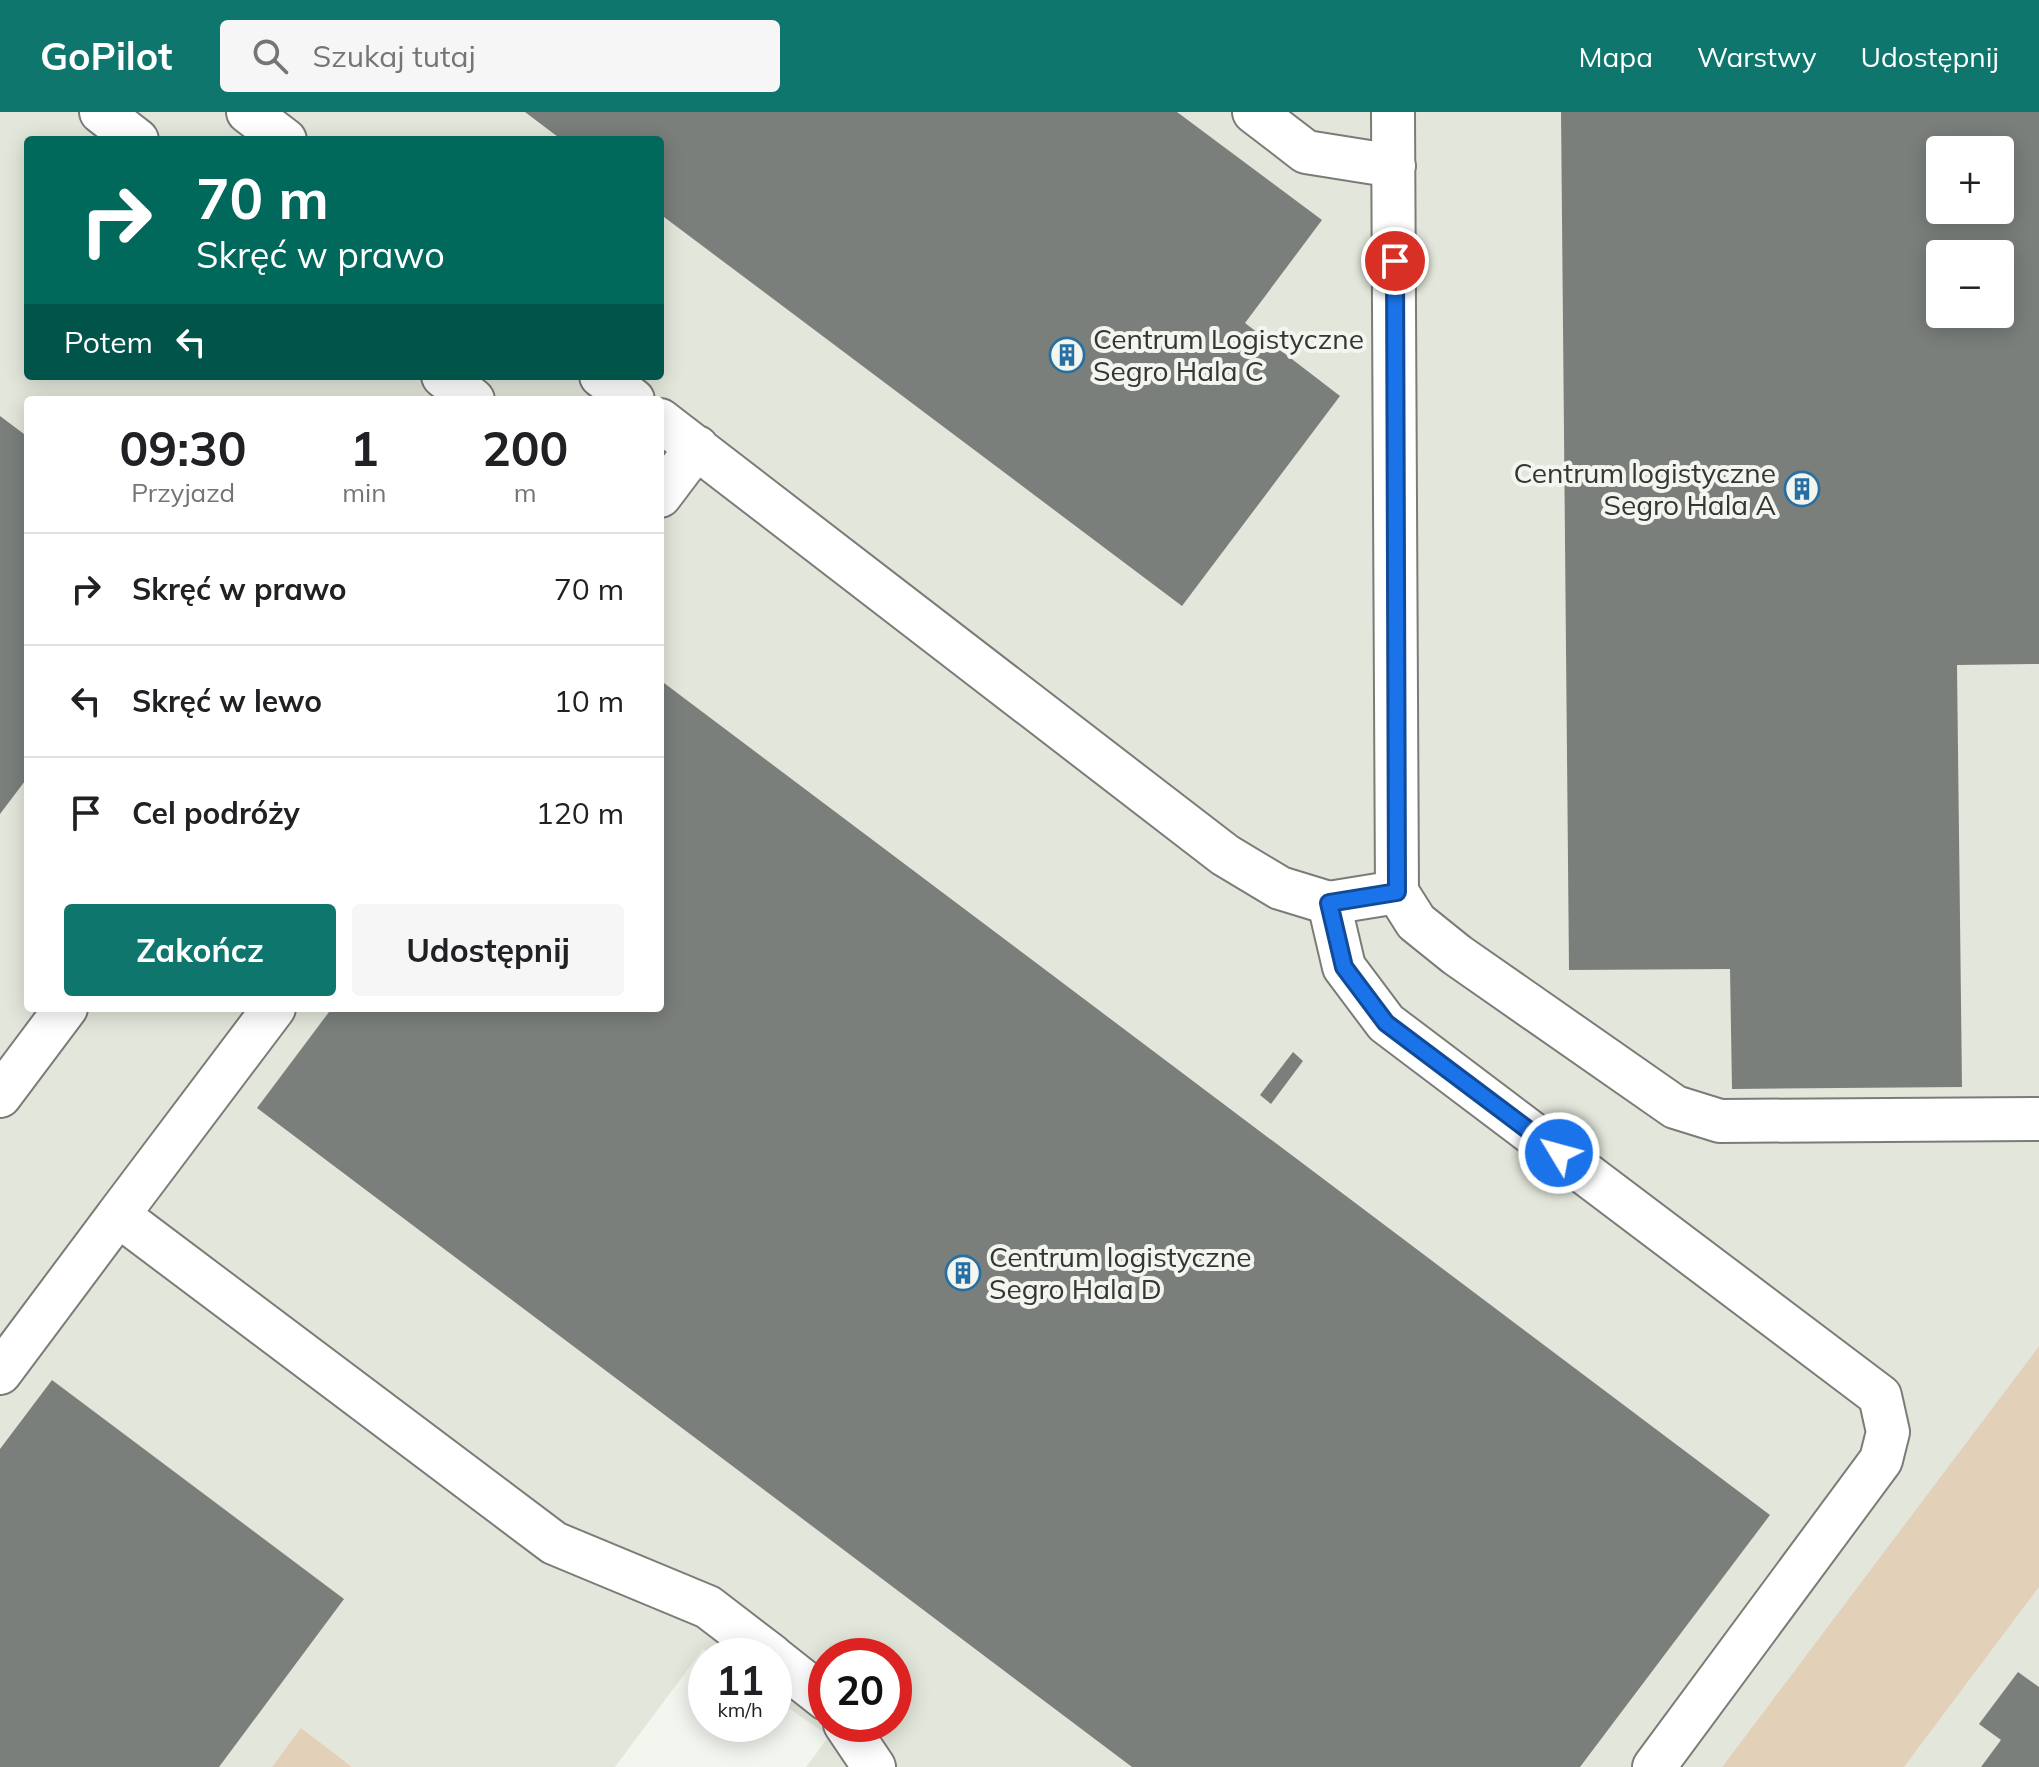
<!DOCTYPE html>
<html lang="pl">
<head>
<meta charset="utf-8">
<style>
  :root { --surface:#fff; --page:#f6f6f6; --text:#202124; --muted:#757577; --line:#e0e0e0; --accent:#0f766e }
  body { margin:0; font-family:Mulish,sans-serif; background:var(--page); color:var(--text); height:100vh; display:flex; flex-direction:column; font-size:30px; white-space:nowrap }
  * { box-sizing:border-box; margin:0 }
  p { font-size:26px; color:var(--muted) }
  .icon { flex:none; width:44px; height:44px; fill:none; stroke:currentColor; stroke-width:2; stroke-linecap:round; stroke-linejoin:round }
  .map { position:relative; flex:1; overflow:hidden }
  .sheet { position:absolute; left:24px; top:284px; width:640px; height:616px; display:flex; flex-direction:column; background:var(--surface); border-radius:8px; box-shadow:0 4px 20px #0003 }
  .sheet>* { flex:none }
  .banner { position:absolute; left:24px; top:24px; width:640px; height:244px; border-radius:8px; box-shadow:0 4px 20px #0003; background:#00695c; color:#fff; overflow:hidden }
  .controls { position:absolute; left:1926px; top:24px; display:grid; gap:16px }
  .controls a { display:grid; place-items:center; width:88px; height:88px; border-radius:8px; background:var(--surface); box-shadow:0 4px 20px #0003; font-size:40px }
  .speed { position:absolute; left:688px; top:1526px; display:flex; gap:16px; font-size:40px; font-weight:700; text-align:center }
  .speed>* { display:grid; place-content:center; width:104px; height:104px; border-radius:50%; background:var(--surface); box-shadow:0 4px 20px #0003; line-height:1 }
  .speed small { font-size:20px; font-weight:400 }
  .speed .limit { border:12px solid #d22; background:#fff; color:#111 }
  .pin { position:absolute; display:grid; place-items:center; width:68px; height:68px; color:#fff; margin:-34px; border:4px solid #fff; border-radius:50%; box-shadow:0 2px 8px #0007 }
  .me { position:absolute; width:88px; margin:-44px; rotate:307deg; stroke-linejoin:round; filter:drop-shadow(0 0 6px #0008) }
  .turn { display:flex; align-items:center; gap:28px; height:168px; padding:0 40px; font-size:36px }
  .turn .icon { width:104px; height:104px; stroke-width:2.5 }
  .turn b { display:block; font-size:56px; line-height:68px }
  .then { display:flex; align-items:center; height:76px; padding:0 40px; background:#0003; gap:16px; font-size:30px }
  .eta { display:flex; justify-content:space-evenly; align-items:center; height:136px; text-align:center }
  .eta b { font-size:48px; font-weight:700; line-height:56px }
  .primary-button { display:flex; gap:16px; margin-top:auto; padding:16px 40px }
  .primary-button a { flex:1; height:92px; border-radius:8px; background:var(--accent); color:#fff; font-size:32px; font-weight:700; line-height:92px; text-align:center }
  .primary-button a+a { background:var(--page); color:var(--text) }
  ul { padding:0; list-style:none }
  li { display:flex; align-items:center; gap:24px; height:112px; padding:0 40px; border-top:2px solid var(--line) }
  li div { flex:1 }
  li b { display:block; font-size:30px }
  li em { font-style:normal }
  header { display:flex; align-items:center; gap:48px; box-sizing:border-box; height:112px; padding:0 40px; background:var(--accent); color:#fff }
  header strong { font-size:38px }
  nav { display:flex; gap:44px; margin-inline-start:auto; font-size:28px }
  .search { width:560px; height:72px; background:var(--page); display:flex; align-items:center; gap:20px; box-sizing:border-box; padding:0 28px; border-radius:8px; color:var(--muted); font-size:30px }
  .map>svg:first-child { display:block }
  .built { fill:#e3e7db; fill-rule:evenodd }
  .green { fill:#e2d0b8 }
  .building { fill:#7b7f7b; fill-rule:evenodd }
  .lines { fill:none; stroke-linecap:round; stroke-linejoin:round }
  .minor-casing { stroke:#7b7c78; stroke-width:46 }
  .minor { stroke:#fff; stroke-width:42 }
  .route-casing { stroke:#114b97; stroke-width:20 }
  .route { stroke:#1a73e8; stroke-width:14 }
  .labels { text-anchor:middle; stroke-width:8; stroke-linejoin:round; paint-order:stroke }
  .poi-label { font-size:28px; fill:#353634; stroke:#f3f5ef; text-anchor:start }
</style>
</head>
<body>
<header>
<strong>GoPilot</strong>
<div class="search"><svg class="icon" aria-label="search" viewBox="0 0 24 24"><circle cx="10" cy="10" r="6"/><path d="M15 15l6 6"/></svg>Szukaj tutaj</div>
<nav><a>Mapa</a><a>Warstwy</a><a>Udostępnij</a></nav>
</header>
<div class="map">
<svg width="2039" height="1655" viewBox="0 0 2039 1655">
  <rect width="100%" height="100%" fill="#f3f5ef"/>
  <path class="built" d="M 0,0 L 2039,0 L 2039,1234 L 1722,1655 L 806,1655 L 829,1624 L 774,1586 L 774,1544 L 713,1544 L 703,1537 L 615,1655 L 352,1655 L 301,1617 L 272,1655 L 0,1655 ZM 28,28 L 660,28 L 660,264 L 28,264 ZM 1940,38 L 2000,38 L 2000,98 L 1940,98 ZM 1940,142 L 2000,142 L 2000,202 L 1940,202 ZM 28,288 L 660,288 L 660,896 L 28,896 ZM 826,1544 L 894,1544 L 894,1612 L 826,1612 Z
    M 2039,1475 L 2039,1655 L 1904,1655 Z"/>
  <path class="green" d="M 2039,1234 L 2039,1475 L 1904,1655 L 1722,1655 Z
    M 301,1616 L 352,1655 L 272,1655 Z"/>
  <path class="building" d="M 525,0 L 1177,0 L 1322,108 L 1245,211 L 1340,284 L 1182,494 L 660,102 L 660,28 L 562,28 Z
    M 1561,0 L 2039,0 L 2039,552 L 1957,553 L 1962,975 L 1732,977 L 1730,857 L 1569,858 ZM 1940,38 L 2000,38 L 2000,98 L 1940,98 ZM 1940,142 L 2000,142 L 2000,202 L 1940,202 Z
    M 0,304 L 28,325 L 28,665 L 0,702 Z
    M 660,568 L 1770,1403 L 1580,1655 L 1132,1655 L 257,996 L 332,896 L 660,896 Z
    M 1293,940 L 1303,949 L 1271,992 L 1260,983 Z
    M 52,1268 L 344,1487 L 219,1655 L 0,1655 L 0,1337 Z
    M 2018,1560 L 2039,1575 L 2039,1655 L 1981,1655 L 2001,1628 L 1979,1612 Z"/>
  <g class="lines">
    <g class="minor-casing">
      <path id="minor" d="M 101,0 L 137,28
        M 248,0 L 285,28
        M 1254,0 L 1306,40 L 1394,54
        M 1393,0 L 1397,780 L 1416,810 L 1457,843 L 1675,995 L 1720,1009 L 2039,1007
        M 443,264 L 473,288
        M 601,264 L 633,288
        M 660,308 L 1225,743 L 1280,776 L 1329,791 L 1397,780
        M 660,384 L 697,335
        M 1329,791 L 1344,855 L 1386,911 L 1880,1284 L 1888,1320 L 1881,1348 L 1654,1655
        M 274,896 L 118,1103 L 554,1431 L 708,1495 L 772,1544
        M 0,984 L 66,896
        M 0,1261 L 118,1103
        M 774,1546 L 826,1587
        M 845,1612 L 874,1655"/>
    </g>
    <use href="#minor" class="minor"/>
  </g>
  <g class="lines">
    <g class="route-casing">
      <path id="route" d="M 1395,149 L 1397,780 L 1329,791 L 1344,855 L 1386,911 L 1559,1041"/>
    </g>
    <use href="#route" class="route"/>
  </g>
  <defs>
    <g id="building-ring" transform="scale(1.8)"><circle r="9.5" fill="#f3f5ef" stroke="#266fa3" stroke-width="1.5"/><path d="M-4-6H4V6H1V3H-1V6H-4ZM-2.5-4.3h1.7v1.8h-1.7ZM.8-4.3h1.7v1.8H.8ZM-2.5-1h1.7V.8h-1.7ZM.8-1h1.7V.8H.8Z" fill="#266fa3"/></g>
  </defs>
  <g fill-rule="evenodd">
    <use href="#building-ring" x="1067" y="243"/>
    <use href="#building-ring" x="1802" y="377"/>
    <use href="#building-ring" x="963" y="1161"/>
  </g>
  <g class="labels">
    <g class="poi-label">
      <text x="1093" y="237">Centrum Logistyczne<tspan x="1093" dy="32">Segro Hala C</tspan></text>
      <text x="1776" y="371" text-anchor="end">Centrum logistyczne<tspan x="1776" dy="32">Segro Hala A</tspan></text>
      <text x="989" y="1155">Centrum logistyczne<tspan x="989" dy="32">Segro Hala D</tspan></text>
    </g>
  </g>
</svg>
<div class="controls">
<a>+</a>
<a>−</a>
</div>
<div class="speed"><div>11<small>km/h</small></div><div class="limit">20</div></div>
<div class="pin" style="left:1395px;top:149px;background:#d93025"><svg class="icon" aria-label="arrive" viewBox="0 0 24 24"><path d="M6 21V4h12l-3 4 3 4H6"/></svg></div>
<svg class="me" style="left:1559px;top:1041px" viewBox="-20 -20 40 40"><circle r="17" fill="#1a73e8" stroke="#fff" stroke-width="3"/><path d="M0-11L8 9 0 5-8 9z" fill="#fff"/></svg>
<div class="banner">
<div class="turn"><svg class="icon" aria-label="right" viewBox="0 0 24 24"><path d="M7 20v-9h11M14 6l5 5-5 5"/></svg><div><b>70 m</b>Skręć w prawo</div></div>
<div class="then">Potem<svg class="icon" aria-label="left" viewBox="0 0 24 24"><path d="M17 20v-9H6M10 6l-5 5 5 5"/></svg></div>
</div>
<section class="sheet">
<div class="eta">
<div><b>09:30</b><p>Przyjazd</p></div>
<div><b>1</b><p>min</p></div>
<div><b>200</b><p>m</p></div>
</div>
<ul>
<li><svg class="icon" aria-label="right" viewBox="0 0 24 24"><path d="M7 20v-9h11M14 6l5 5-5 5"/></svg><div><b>Skręć w prawo</b></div><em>70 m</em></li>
<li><svg class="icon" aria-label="left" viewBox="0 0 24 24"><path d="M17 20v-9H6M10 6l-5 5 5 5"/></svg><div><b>Skręć w lewo</b></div><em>10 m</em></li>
<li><svg class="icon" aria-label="arrive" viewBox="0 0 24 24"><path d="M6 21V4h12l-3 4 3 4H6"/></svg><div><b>Cel podróży</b></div><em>120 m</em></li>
</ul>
<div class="primary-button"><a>Zakończ</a><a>Udostępnij</a></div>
</section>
</div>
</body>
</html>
